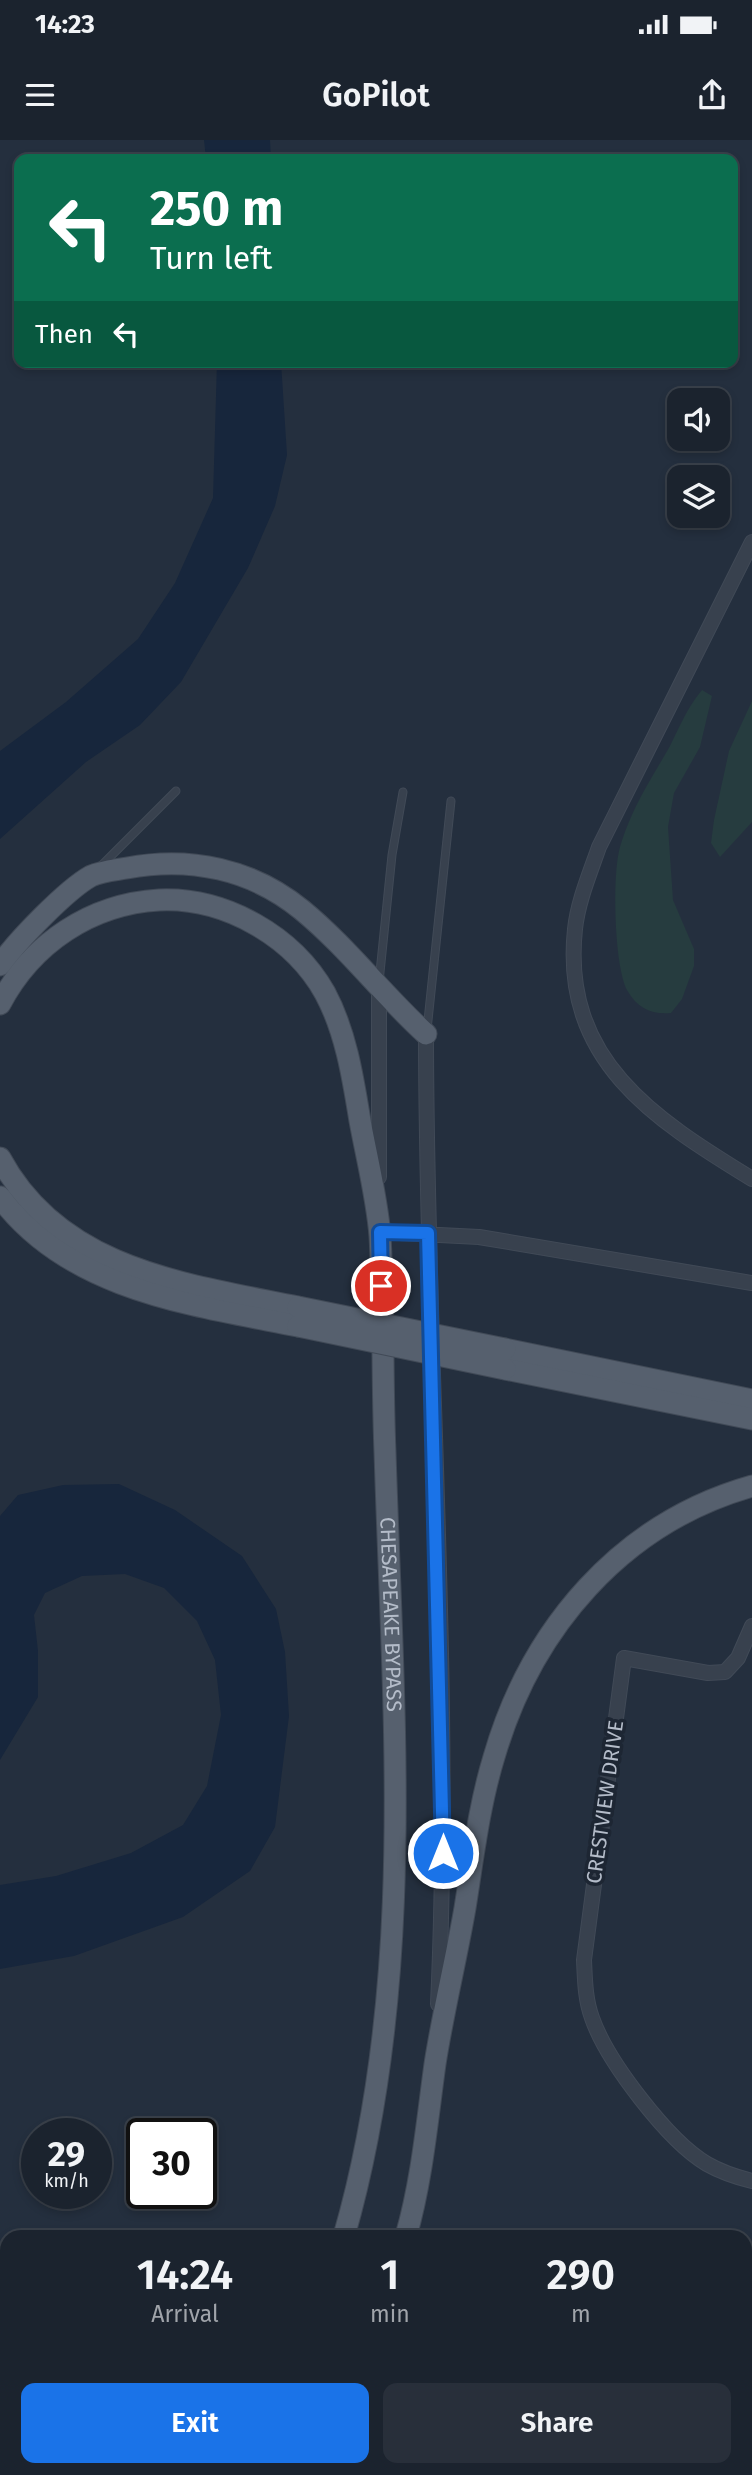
<!DOCTYPE html>
<html lang="en">
<head>
<meta charset="utf-8">
<style>
  :root { --surface:#1b232e; --page:#282f3a; --text:#f1f3f6; --muted:#a0a4aa; --line:#39404a; --accent:#1a73e8 }
  body { margin:0; font-family:"Fira Sans",sans-serif; background:var(--page); color:var(--text); height:100vh; display:flex; flex-direction:column; font-size:26px; white-space:nowrap }
  * { box-sizing:border-box; margin:0 }
  p { font-size:23px; color:var(--muted) }
  .icon { flex:none; width:38px; height:38px; fill:none; stroke:currentColor; stroke-width:2; stroke-linecap:round; stroke-linejoin:round }
  .map { position:relative; flex:1; overflow:hidden }
  .side { position:absolute; left:0px; top:2090px; width:752px; height:247px; display:flex; flex-direction:column; background:var(--surface); border-radius:21px 21px 0 0; box-shadow:0 4px 10px #0003,0 0 0 2px var(--line) }
  .side>* { flex:none }
  .hud { position:absolute; left:14px; top:14px; width:724px; height:214px; border-radius:14px; box-shadow:0 4px 10px #0003,0 0 0 2px var(--line); background:#0b6e4f; color:#fff; overflow:hidden }
  .tools { position:absolute; left:667px; top:248px; display:grid; gap:14px }
  .tools a { display:grid; place-items:center; width:63px; height:63px; border-radius:14px; background:var(--surface); box-shadow:0 4px 10px #0003,0 0 0 2px var(--line); font-size:35px }
  .speed { position:absolute; left:21px; top:1978px; display:flex; gap:14px; font-size:35px; font-weight:700; text-align:center }
  .speed>* { display:grid; place-content:center; width:91px; height:91px; border-radius:50%; background:var(--surface); box-shadow:0 4px 10px #0003,0 0 0 2px var(--line); line-height:1 }
  .speed small { font-size:18px; font-weight:400 }
  .speed .limit { border:4px solid #111; border-radius:10px; background:#fff; color:#111 }
  .pin { position:absolute; display:grid; place-items:center; width:60px; height:60px; color:#fff; margin:-30px; border:4px solid #fff; border-radius:50%; box-shadow:0 2px 7px #0007 }
  .me { position:absolute; width:77px; margin:-38px; rotate:0deg; stroke-linejoin:round; filter:drop-shadow(0 0 5px #0008) }
  .turn { display:flex; align-items:center; gap:24px; height:147px; padding:0 21px; font-size:32px }
  .turn .icon { width:91px; height:91px; stroke-width:2.5 }
  .turn b { display:block; font-size:49px; line-height:60px }
  .then { display:flex; align-items:center; height:66px; padding:0 21px; background:#0003; gap:14px; font-size:26px }
  .eta { display:flex; justify-content:space-evenly; align-items:center; height:119px; text-align:center }
  .eta b { font-size:42px; font-weight:600; line-height:49px }
  .button { display:flex; gap:14px; margin-top:auto; padding:14px 21px }
  .button a { flex:1; height:80px; border-radius:14px; background:var(--accent); color:#fff; font-size:28px; font-weight:600; line-height:80px; text-align:center }
  .button a+a { background:var(--page); color:var(--text) }
  .status { display:flex; justify-content:space-between; align-items:center; height:49px; padding:0 35px; background:var(--surface); direction:ltr }
  .status svg { height:19px; fill:currentColor }
  header { display:flex; justify-content:space-between; align-items:center; height:91px; padding:0 21px; background:var(--surface); font-size:32px; font-weight:600 }
  .map>svg:first-child { display:block }
  .green { fill:#263c3f }
  .water { fill:#17263c }
  .lines { fill:none; stroke-linecap:round; stroke-linejoin:round }
  .service-casing { stroke:#414a57; stroke-width:9 }
  .minor-casing { stroke:#414a57; stroke-width:16 }
  .tertiary-casing { stroke:#414a57; stroke-width:18 }
  .primary-casing { stroke:#414a57; stroke-width:23 }
  .service { stroke:#38414e; stroke-width:7 }
  .minor { stroke:#38414e; stroke-width:14 }
  .tertiary { stroke:#38414e; stroke-width:16 }
  .primary { stroke:#56606e; stroke-width:21 }
  .primary-bridge-casing { stroke:#414a57; stroke-width:23; stroke-linecap:butt }
  .primary-bridge { stroke:#56606e; stroke-width:21 }
  .route-casing { stroke:#114b97; stroke-width:18 }
  .route { stroke:#1a73e8; stroke-width:12 }
  .labels { text-anchor:middle; stroke-width:7; stroke-linejoin:round; paint-order:stroke }
  .street-label { font-size:21px; fill:#b4bcc9; stroke:#1d2633 }
</style>
</head>
<body>
<div class="status"><b>14:23</b><svg viewBox="0 0 49 12"><path d="M0 12V9h3v3zM5 12V6h3v6zM10 12V3h3v9zM15 12V0h3v12zM26 1h20v11H26zM47 4h2v5h-2z"/></svg></div>
<header><svg class="icon" aria-label="menu" viewBox="0 0 24 24"><path d="M4 6h16M4 12h16M4 18h16"/></svg>GoPilot<svg class="icon" aria-label="share" viewBox="0 0 24 24"><path d="M12 15V3M7 8l5-5 5 5M5 13v7h14v-7"/></svg></header>
<div class="map">
<svg width="752" height="2335" viewBox="0 0 752 2335">
  <rect width="100%" height="100%" fill="#242f3e"/>
  <path class="green" d="M 702,550 L 712,556 L 700,607 L 674,653 L 668,687 L 673,760 L 694,809 L 694,826 L 682,859 L 671,873 C 652,875 637,868 627,850 C 614,825 612,734 620,707 C 633,665 649,643 670,606 C 680,586 687,568 702,550 Z
    M 752,561 L 752,682 L 720,717 L 711,703 L 714,680 L 729,611 Z"/>
  <path class="water" d="M 204,0 L 270,0 L 271,19 L 206,19 Z
    M 217,222 L 281,222 L 287,315 L 275,366 L 248,428 L 181,542 L 140,585 L 86,622 L 0,699 L 0,611 L 66,562 L 138,499 L 175,443 L 213,358 Z
    M 119,1344 L 175,1370 L 242,1416 L 276,1469 L 285,1512 L 289,1576 L 275,1687 L 250,1731 L 183,1777 L 74,1816 L 0,1829 L 0,1745 L 56,1736 L 131,1713 L 183,1685 L 207,1646 L 221,1575 L 215,1520 L 197,1481 L 164,1448 L 125,1434 L 82,1436 L 45,1453 L 34,1475 L 38,1511 L 38,1557 L 0,1620 L 0,1376 L 18,1355 L 63,1345 Z
    M 0,2109 L 7,2112 L 7,2185 L 0,2183 Z
    M 746,2165 L 752,2167 L 752,2243 L 746,2242 Z"/>
  <g class="lines">
    <g class="service-casing">
      <path id="service" d="M 100,727 L 176,651
        M 379,842 L 392,715 L 403,652
        M 427,890 L 451,661"/>
    </g>
    <g class="minor-casing">
      <path id="minor" d="M 752,402 L 599,707 C 590,733 578,761 575,789 C 561,920 654,979 752,1039
        M 426,894 C 426,1217 453,1541 438,1864
        M 379,1037 L 379,849
        M 380,1085 L 380,1092 L 479,1097 L 752,1143
        M 752,1486 L 738,1518 L 725,1532 L 708,1533 L 624,1518 L 584,1820 C 585,1840 585,1859 592,1878 C 607,1921 668,2001 707,2024 C 721,2032 736,2037 752,2041"/>
    </g>
    <g class="tertiary-casing">
      <path id="tertiary" d="M 746,2322 L 752,2321
        M 662,2335 L 700,2329"/>
    </g>
    <g class="primary-casing">
      <g id="primary">
        <path d="M 0,825 C 17,801 66,750 91,736 C 102,731 116,730 127,728 C 190,716 252,729 302,770 C 347,807 383,855 426,894"/>
        <path id="s1" d="M 0,864 C 32,803 91,764 159,760 C 225,757 293,796 325,853 C 346,892 353,938 360,981 C 367,1019 377,1058 380,1096 C 384,1167 382,1240 385,1312 C 393,1573 417,1842 344,2096"/>
        <path d="M 0,1018 C 60,1130 185,1144 298,1167"/>
        <path d="M 0,1057 C 69,1150 192,1165 298,1186"/>
        <path d="M 505,1209 L 752,1260"/>
        <path d="M 505,1229 L 752,1279"/>
        <path d="M 406,2096 C 422,2040 427,1982 435,1924 C 443,1872 456,1820 465,1768 C 473,1718 479,1666 494,1617 C 531,1489 621,1383 752,1346"/>
        <path d="M 256,2335 L 259,2329"/>
        <path d="M 322,2335 L 325,2329"/>
      </g>
    </g>
    <use href="#service" class="service"/>
    <use href="#minor" class="minor"/>
    <use href="#tertiary" class="tertiary"/>
    <use href="#primary" class="primary"/>
    <g class="primary-bridge-casing">
      <path id="primary-bridge" d="M 298,1167 L 505,1209
        M 298,1186 L 505,1229"/>
    </g>
    <use href="#primary-bridge" class="primary-bridge"/>
  </g>
  <g class="lines">
    <g class="route-casing">
      <path id="route" d="M 381,1146 L 380,1092 L 428,1093 L 443,1713"/>
    </g>
    <use href="#route" class="route"/>
  </g>
  <g class="labels">
    <g class="street-label">
      <text dy="7" stroke="none"><textPath href="#s1" startOffset="1027">CHESAPEAKE BYPASS</textPath></text>
      <text transform="translate(605 1662) rotate(-82)" y="7">CRESTVIEW DRIVE</text>
    </g>
  </g>
</svg>
<div class="tools">
<a><svg class="icon" aria-label="sound" viewBox="0 0 24 24"><path d="M4 9h4l5-4v14l-5-4H4zM17 9q2 3 0 6"/></svg></a>
<a><svg class="icon" aria-label="layers" viewBox="0 0 24 24"><path d="M12 4l9 5-9 5-9-5zM3 14l9 5 9-5"/></svg></a>
</div>
<div class="speed"><div>29<small>km/h</small></div><div class="limit">30</div></div>
<div class="pin" style="left:381px;top:1146px;background:#d93025"><svg class="icon" aria-label="arrive" viewBox="0 0 24 24"><path d="M6 21V4h12l-3 4 3 4H6"/></svg></div>
<svg class="me" style="left:443px;top:1713px" viewBox="-20 -20 40 40"><circle r="17" fill="#1a73e8" stroke="#fff" stroke-width="3"/><path d="M0-11L8 9 0 5-8 9z" fill="#fff"/></svg>
<div class="hud">
<div class="turn"><svg class="icon" aria-label="left" viewBox="0 0 24 24"><path d="M17 20v-9H6M10 6l-5 5 5 5"/></svg><div><b>250 m</b>Turn left</div></div>
<div class="then">Then<svg class="icon" aria-label="left" viewBox="0 0 24 24"><path d="M17 20v-9H6M10 6l-5 5 5 5"/></svg></div>
</div>
<section class="side">
<div class="eta">
<div><b>14:24</b><p>Arrival</p></div>
<div><b>1</b><p>min</p></div>
<div><b>290</b><p>m</p></div>
</div>
<div class="button"><a>Exit</a><a>Share</a></div>
</section>
</div>
</body>
</html>
